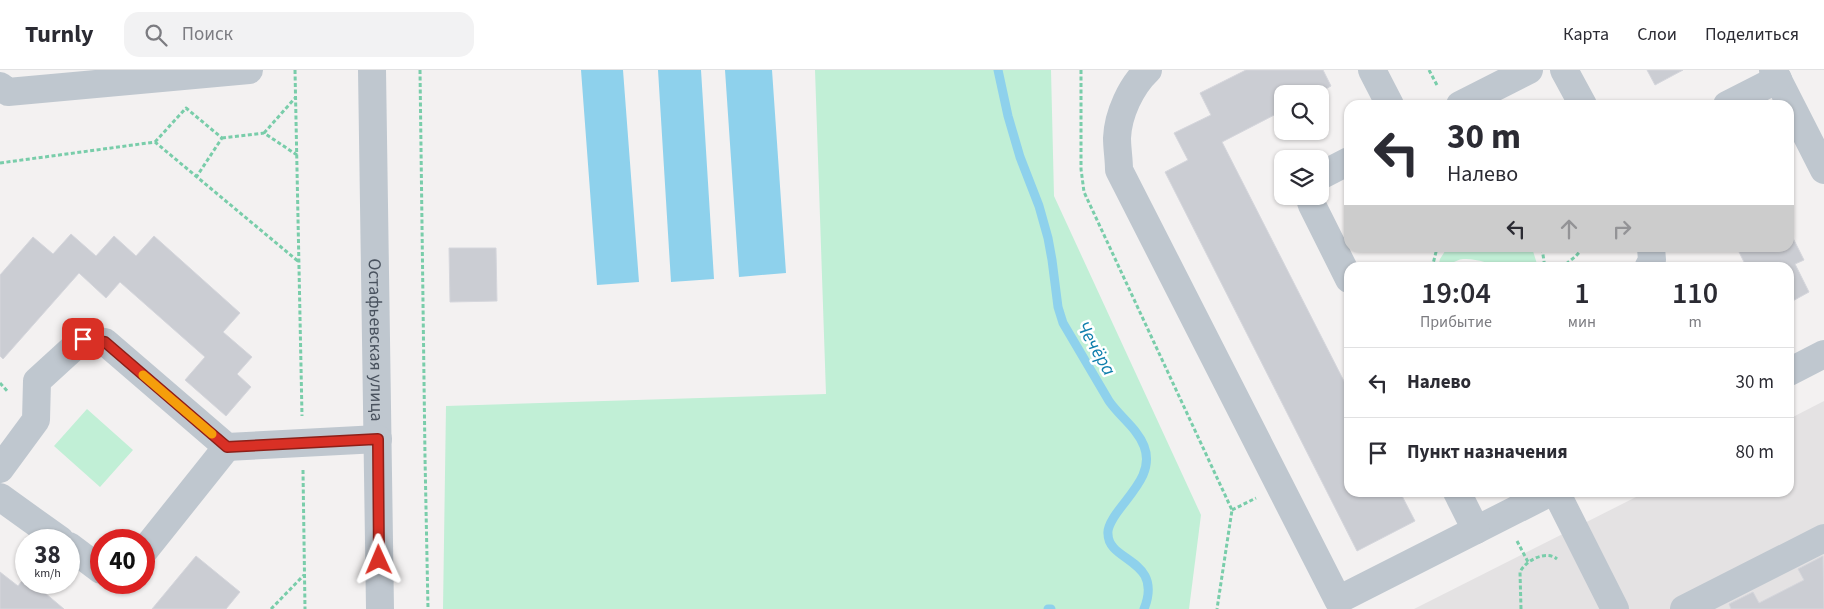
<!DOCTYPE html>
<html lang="ru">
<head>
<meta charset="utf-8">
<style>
  :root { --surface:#fff; --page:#f2f2f3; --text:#2b2b33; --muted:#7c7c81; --line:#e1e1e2 }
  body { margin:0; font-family:"Source Sans 3",sans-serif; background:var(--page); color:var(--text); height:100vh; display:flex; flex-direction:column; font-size:19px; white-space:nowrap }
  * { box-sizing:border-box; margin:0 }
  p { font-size:16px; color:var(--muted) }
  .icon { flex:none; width:28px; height:28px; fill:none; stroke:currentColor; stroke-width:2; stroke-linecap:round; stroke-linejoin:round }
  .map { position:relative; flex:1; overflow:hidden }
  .drawer { position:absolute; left:1344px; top:192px; width:450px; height:235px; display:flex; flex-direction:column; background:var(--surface); border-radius:15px; box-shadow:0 1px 4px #0004 }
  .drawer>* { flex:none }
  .hud { position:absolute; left:1344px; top:30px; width:450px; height:152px; border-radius:15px; box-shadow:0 1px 4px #0004; background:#fff; color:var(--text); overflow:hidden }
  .fabs { position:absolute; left:1274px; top:15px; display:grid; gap:10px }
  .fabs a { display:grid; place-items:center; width:55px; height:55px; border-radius:10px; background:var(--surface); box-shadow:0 1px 4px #0004; font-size:25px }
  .speed { position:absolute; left:15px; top:459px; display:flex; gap:10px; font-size:25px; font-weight:700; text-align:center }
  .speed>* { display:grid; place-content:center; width:65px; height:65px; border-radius:50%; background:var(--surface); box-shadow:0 1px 4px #0004; line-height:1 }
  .speed small { font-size:12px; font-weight:400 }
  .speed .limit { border:8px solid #d22; background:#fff; color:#111 }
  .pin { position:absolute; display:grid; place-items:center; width:42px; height:42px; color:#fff; margin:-21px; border-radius:10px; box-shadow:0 2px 8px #0006 }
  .me { position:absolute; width:55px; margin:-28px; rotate:359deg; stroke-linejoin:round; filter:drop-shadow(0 0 4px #0008) }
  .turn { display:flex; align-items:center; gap:18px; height:105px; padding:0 20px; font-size:22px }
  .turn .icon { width:65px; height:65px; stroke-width:2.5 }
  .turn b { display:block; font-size:35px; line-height:42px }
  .lanes { display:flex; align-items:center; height:48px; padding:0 20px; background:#0003; justify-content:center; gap:25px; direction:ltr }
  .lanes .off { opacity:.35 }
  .eta { display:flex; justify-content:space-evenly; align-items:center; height:85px; text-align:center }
  .eta b { font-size:30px; font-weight:600; line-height:35px }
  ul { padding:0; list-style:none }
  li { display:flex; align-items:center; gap:15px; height:70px; padding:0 20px; border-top:1px solid var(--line) }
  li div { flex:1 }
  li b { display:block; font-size:19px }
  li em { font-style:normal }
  header { display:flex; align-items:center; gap:30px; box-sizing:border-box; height:70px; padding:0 25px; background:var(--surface); border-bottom:1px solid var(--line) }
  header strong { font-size:24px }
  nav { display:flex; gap:28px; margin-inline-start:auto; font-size:18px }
  .search { width:350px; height:45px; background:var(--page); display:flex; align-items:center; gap:12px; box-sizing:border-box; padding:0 18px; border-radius:15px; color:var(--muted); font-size:19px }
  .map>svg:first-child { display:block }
  .education { fill:#e4e2e3 }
  .green { fill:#c1efd6 }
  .water { fill:#8ed1ec }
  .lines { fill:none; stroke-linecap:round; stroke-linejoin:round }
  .stream { stroke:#8ed1ec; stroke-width:9 }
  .building { fill:#cbcdd3; stroke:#d5d6dc }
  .path { stroke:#79cdaa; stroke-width:3; stroke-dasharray:4 2.5; stroke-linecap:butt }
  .minor { stroke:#bfc7cf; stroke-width:28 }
  .route-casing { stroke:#8d1f18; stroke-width:12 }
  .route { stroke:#d93025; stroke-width:9 }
  .slow { stroke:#f59e0b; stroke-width:9 }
  .labels { text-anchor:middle; stroke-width:5; stroke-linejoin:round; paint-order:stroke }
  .street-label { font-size:18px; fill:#49525e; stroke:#fff }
  .water-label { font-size:19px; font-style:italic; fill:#0e7eac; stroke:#fff }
</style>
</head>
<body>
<header>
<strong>Turnly</strong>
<div class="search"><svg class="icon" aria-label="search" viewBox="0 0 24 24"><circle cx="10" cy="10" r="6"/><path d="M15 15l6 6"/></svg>Поиск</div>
<nav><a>Карта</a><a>Слои</a><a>Поделиться</a></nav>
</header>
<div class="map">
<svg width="1824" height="539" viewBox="0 0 1824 539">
  <rect width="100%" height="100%" fill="#f3f1f1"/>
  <path class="education" d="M 1824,331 L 1824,539 L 1414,539 L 1644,423 L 1789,422 L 1789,349 Z"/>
  <path class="green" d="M 815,0 L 1051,0 L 1054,126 L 1201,445 L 1189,539 L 443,539 L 446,336 L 826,324 Z
    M 1447,178 L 1532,178 L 1538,197 C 1527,198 1513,199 1502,197 C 1489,194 1477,188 1463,189 C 1454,190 1447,198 1438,197 L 1440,189 Z
    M 87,339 L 133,380 L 100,417 L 54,376 Z"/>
  <path class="water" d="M 581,0 L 623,0 L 639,212 L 597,215 Z
    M 658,0 L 701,0 L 714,209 L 671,212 Z
    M 725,0 L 772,0 L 786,203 L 739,207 Z"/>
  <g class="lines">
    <path class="stream" d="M 998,0 L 1008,46 L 1020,87 L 1039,136 L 1048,168 L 1052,190 L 1058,237 L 1063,253 L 1109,331 C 1120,347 1137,358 1144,376 C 1155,404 1128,425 1114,447 C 1111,452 1107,458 1108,464 C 1108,492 1164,489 1144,539
      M 1048,539 L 1051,539"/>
  </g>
  <path class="building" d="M 1246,0 L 1323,0 L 1331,16 L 1317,24 L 1282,24 L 1282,41 L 1222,72 L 1349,321 L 1349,422 L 1400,422 L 1415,451 L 1357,481 L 1165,102 L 1188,90 L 1174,63 L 1211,45 L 1200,23 Z
    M 1647,0 L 1683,0 L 1655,15 Z
    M 1789,160 L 1804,190 L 1795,194 L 1809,222 L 1789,233 L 1789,198 L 1747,198 L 1737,178 L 1789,178 Z
    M 71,164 L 96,186 L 114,166 L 136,186 L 154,166 L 240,243 L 223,262 L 252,287 L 237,304 L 251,317 L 226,346 L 185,310 L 205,287 L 120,212 L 106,228 L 79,203 L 3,289 L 0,286 L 0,205 L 33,167 L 53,184 Z
    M 449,178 L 496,178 L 497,231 L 450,232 Z
    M 196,486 L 240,522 L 226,539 L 152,539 Z
    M 1823,486 L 1824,539 L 1731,539 L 1729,534 L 1753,522 L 1759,533 L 1804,510 L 1798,499 Z
    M 0,502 L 18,516 L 25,507 L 26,512 L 32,512 L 64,539 L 0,539 Z"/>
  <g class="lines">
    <path class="path" d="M 295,0 L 302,346
      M 420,0 L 425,387 L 428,539
      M 1081,0 L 1081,99 L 1084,122 L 1232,440 L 1217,539
      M 1429,0 L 1438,17
      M 264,63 L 296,27
      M 222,68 L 264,63 L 297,85
      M 155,72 L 186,38 L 222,68 L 197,106
      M 0,93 L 155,72 L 299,192
      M 1542,178 L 1545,198
      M 1432,198 L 1437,178
      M 1460,198 L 1468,196 L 1489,198
      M 1561,198 L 1576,186 L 1583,178
      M 0,313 L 8,322
      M 303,400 L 305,539
      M 1232,440 L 1256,428
      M 1517,471 L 1528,492
      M 271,539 L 304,505
      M 1521,539 L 1520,502 C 1526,490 1546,480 1557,489"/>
    <g class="minor">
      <path id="s1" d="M 372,0 L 380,539"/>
      <path d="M 1148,0 C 1131,16 1118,44 1117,68 C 1117,78 1119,89 1119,100 L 1338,530 L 1551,422"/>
      <path d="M 1372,0 L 1390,35"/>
      <path d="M 1564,0 L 1583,35"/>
      <path d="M 1773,0 L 1824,100"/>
      <path d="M 0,16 L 8,22 L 249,0"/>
      <path d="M 1460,35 L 1529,0"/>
      <path d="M 1727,35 L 1778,9"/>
      <path d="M 1320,106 L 1349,91"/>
      <path d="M 1309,126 L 1312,135 L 1349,209"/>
      <path d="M 1648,198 L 1652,190 L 1651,178"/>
      <path d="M 1789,302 L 1824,284"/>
      <path d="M 0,399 L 36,350 L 37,311 L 83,269 L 105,272 L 227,377 L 378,369"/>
      <path d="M 1457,422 L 1476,460"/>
      <path d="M 1556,422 L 1615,539"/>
      <path d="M 0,427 L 60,470"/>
      <path d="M 69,476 L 101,500"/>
      <path d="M 144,481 L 227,377"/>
      <path d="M 1684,539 L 1824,468"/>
    </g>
  </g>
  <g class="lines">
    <g class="route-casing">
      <path id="route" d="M 83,269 L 105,272 L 227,377 L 378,369 L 379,490"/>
    </g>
    <use href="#route" class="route"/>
    <path class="slow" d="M 143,305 L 212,364"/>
  </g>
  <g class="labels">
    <g class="street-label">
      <text dy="6" stroke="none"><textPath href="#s1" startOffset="270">Остафьевская улица</textPath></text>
    </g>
    <g class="water-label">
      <text transform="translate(1097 278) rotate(60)" y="7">Чечёра</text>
    </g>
  </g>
</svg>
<div class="fabs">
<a><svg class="icon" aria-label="search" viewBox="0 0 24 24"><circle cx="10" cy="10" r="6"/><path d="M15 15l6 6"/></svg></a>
<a><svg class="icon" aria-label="layers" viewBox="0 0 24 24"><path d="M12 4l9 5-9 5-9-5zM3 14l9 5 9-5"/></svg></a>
</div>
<div class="speed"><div>38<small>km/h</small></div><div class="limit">40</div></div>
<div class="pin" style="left:83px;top:269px;background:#d93025"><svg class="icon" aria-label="arrive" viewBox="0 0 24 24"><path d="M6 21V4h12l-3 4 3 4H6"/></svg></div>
<svg class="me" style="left:379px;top:490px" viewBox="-20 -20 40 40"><path d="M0-17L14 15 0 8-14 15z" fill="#d93025" stroke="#fff" stroke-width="4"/></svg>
<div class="hud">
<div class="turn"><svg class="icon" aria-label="left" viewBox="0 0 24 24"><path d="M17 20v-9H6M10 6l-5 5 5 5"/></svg><div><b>30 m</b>Налево</div></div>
<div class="lanes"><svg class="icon" aria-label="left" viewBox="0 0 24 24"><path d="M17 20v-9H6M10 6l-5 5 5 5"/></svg><svg class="icon off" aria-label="ahead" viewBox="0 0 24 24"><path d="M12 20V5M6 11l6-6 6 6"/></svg><svg class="icon off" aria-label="right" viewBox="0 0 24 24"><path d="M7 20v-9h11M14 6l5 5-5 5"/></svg></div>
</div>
<section class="drawer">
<div class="eta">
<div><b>19:04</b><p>Прибытие</p></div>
<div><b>1</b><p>мин</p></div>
<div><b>110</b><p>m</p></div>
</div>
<ul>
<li><svg class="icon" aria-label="left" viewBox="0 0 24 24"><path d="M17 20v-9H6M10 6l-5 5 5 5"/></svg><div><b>Налево</b></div><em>30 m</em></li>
<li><svg class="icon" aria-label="arrive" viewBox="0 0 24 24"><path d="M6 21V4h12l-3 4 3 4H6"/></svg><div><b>Пункт назначения</b></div><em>80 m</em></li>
</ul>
</section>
</div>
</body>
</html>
